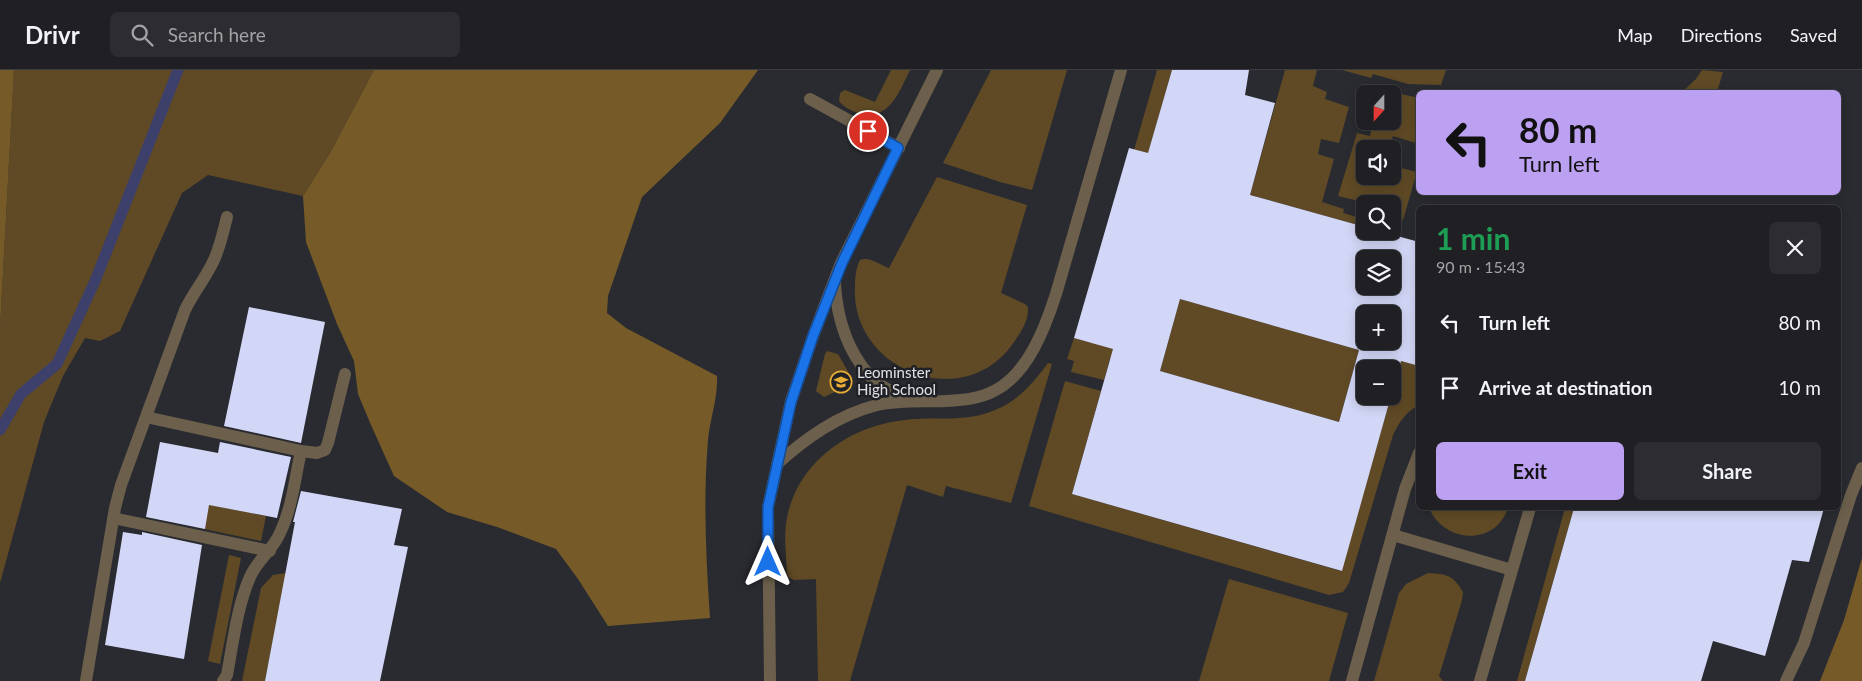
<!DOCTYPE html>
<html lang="en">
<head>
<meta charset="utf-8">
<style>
  :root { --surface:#202024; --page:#2d2d31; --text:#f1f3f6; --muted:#a2a3a6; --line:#3d3e41; --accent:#bca0f2 }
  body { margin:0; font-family:Lato,sans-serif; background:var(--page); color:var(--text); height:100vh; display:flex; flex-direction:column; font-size:19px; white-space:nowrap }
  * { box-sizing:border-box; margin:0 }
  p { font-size:16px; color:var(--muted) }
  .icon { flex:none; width:28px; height:28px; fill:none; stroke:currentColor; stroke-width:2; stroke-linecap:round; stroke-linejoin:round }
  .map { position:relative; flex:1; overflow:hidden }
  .details { position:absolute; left:1416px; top:135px; width:425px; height:305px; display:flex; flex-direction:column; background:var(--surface); border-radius:8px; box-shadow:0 2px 12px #0003,0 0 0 1px var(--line) }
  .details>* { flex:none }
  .hud { position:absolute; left:1416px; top:20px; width:425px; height:105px; border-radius:8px; box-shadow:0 2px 12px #0003,0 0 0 1px var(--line); background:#bca0f2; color:#111; overflow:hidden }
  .needle { width:32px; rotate:201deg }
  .fabs { position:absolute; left:1356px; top:15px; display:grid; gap:10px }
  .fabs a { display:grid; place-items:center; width:45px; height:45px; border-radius:8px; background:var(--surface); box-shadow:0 2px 12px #0003,0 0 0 1px var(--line); font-size:25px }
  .pin { position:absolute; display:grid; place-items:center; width:42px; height:42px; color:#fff; margin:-21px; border:2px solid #fff; border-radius:50%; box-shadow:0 1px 5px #0007 }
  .me { position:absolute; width:55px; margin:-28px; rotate:0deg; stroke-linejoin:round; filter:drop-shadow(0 0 4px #0008) }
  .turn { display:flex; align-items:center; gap:18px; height:105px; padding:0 20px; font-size:22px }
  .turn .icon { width:65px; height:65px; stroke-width:2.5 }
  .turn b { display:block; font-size:35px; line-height:42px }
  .round { display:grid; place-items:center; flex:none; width:52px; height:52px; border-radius:8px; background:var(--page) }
  .headline { display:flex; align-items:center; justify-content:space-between; height:85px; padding:0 20px }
  h1 { font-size:30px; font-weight:700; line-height:38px; color:#1e9e55 }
  .primary-button { display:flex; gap:10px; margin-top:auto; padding:10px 20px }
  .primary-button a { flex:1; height:58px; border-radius:8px; background:var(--accent); color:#111; font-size:20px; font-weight:700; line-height:58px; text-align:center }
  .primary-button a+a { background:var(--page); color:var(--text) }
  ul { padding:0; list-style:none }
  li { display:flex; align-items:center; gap:15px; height:65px; padding:0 20px }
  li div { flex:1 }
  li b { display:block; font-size:19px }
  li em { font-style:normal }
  header { display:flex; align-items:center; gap:30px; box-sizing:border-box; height:70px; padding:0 25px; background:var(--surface); border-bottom:1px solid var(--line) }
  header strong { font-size:24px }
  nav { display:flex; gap:28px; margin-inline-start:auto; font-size:18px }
  .search { width:350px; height:45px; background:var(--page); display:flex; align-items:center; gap:12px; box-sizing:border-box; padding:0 18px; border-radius:8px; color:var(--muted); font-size:19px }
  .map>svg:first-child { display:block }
  .green { fill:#5f4a25 }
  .forest { fill:#765b29 }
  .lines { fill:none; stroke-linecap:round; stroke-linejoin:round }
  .stream { stroke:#3e406c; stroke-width:11 }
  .building { fill:#d3d7f7; fill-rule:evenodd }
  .minor { stroke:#6c604c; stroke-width:12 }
  .route-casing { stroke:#114b97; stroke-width:12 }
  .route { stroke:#1a73e8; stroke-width:9 }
  .labels { text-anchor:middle; stroke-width:5; stroke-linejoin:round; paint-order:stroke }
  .poi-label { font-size:15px; fill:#e0e1e4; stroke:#202127; text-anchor:start }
</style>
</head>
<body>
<header>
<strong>Drivr</strong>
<div class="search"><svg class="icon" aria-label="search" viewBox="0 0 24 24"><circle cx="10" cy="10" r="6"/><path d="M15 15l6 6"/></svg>Search here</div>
<nav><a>Map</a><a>Directions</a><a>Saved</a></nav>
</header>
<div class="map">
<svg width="1862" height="611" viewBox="0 0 1862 611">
  <rect width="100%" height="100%" fill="#2a2b30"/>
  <path class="green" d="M 14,0 L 374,0 L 330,83 L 303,126 L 208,105 L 182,123 L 120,261 L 100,271 L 85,268 L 63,306 L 44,352 L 0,513 L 0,258 Z
    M 891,0 L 910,0 C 899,22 889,52 859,43 C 851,41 844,37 839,31 L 840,23 L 845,20 L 875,32 Z
    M 991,0 L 1067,0 L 1032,120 L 1000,112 L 943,93 Z
    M 1157,0 L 1172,0 L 1148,84 L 1134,80 Z
    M 1285,0 L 1317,0 L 1313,16 L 1327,22 L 1325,29 L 1349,37 L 1339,73 L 1321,69 L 1318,84 L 1334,89 L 1322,132 L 1344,139 L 1343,143 L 1357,147 L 1357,150 L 1365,152 L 1365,157 L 1250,125 Z
    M 1342,0 L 1446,0 L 1441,15 L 1408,14 L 1373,4 L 1371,8 Z
    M 1702,0 L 1723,2 L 1717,22 L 1682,22 L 1696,9 Z
    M 1401,24 L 1419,28 L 1419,74 L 1393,66 L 1389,79 L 1365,79 L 1365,106 L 1392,106 L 1393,96 L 1417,102 L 1403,150 L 1393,147 L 1392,134 L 1365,134 L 1365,140 L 1361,139 L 1363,132 L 1338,126 L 1357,63 L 1370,66 L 1372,55 L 1362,52 L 1365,43 L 1365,51 L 1392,51 L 1393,31 L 1397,32 Z
    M 937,107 L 1027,135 L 1001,223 L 1025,234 L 1028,237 C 1029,250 1021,262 1014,272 C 965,345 850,301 855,216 C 855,207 856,198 860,190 C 869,186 880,195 889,198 Z
    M 1106,222 L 1133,294 L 1110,288 L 1104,310 L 1071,302 L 1074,291 L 1067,289 L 1074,268 L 1092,273 Z
    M 1180,229 L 1359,280 L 1339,352 L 1160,301 Z
    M 827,281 L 838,284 L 850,305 L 851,310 L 848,316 L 824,327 L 816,321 L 825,284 Z
    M 1401,291 L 1419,296 L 1419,335 C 1405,343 1400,351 1393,365 L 1349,513 L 1343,522 L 1329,525 L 1029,436 L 1065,311 L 1101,321 L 1072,424 L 1341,501 Z
    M 1048,293 L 1052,294 L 1011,433 L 946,416 L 943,427 L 907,415 L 850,611 L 818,611 L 816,509 L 794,510 L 788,507 L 787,503 C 786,483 783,462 788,443 C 801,389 853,355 905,350 C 936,346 965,353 995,340 C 1018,331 1033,313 1048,293 Z
    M 190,431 L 266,446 L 261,471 L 195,457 Z
    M 1429,438 L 1508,438 C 1495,477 1444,473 1429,438 Z
    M 1565,438 L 1574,438 L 1525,611 L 1517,611 Z
    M 229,485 L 241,488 L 220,594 L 208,591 Z
    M 286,503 L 265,611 L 242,611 L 261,518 L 273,505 Z
    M 1428,503 C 1447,504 1453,505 1463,522 L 1462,530 L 1439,606 L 1443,611 L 1374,611 L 1399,523 L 1406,514 Z
    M 1229,509 L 1348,543 L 1329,611 L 1199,611 Z"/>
  <path class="forest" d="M 0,0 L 14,0 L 0,258 Z
    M 374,0 L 758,0 L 720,53 L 642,127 L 608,226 L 607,243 L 626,258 L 717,306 C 718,329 710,348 708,370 C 703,430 706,489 710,548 L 608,556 L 578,509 L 556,479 L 497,457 L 447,442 L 394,406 L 371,355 L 358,324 L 354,291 L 337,254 L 306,172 L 303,126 L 330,83 Z
    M 1862,488 L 1862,611 L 1820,611 L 1844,550 Z"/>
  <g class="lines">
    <path class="stream" d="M 0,360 L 21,324 L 57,294 L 95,211 L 178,0"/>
  </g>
  <path class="building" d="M 1172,0 L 1249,0 L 1245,25 L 1275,33 L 1250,125 L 1365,157 L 1365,161 L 1379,161 L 1419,172 L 1419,296 L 1401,291 L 1392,322 L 1392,299 L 1365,299 L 1365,326 L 1391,326 L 1342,501 L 1072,424 L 1113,279 L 1074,268 L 1129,78 L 1148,83 ZM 1365,189 L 1392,189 L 1392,216 L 1365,216 ZM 1180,229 L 1359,280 L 1339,352 L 1160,301 ZM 1365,244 L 1392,244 L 1392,271 L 1365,271 Z
    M 249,237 L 325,252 L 301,373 L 224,356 Z
    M 160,372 L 218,383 L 220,372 L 291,387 L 277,448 L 209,435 L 205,459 L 146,447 Z
    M 301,421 L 402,439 L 394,475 L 408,477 L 380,611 L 265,611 L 295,452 L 293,452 Z
    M 1574,438 L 1824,438 L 1809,492 L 1792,490 L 1765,586 L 1713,571 L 1701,611 L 1525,611 Z
    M 123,462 L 142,465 L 142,462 L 202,475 L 184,589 L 105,575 Z"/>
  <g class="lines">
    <path class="minor" d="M 810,29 L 899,78
      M 835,214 C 837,247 847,280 869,305 C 880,318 897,324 912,331
      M 146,347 L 301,381 L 317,383 L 325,380 L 328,373 L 345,304
      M 777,394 C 806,368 838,345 877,335 C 900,330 923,332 946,331 C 962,330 979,329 994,321 C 1028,304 1045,258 1056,224 L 1121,0
      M 113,448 L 270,481
      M 1393,465 L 1512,500
      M 86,611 L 115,438 L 121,415 L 185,240 C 193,223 205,209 213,192 C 220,178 223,162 227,147
      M 223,611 L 227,605 C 233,573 237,537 250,507 C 257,490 273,480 280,463 C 292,438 295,408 301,381
      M 770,611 L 768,437 L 791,331 L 813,266 L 841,193 L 937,0
      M 1352,611 L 1405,419 L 1419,383
      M 1480,611 L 1530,438
      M 1786,611 L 1804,573 L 1851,425 L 1862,398"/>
  </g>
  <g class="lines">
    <g class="route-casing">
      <path id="route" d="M 768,492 L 768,437 L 791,332 L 813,266 L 842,193 L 898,78 L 868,61"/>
    </g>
    <use href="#route" class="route"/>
  </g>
  <defs>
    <g id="school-ring" transform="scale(1.125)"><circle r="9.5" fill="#202127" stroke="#e6ac36" stroke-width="1.5"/><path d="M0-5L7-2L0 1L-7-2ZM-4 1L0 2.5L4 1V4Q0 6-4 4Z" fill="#e6ac36"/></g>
  </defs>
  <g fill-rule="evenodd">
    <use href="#school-ring" x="841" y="312"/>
  </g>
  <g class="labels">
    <g class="poi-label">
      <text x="857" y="308">Leominster<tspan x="857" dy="17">High School</tspan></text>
    </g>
  </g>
</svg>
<div class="fabs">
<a><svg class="needle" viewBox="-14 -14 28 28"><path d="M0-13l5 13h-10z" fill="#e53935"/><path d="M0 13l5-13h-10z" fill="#a2a3a6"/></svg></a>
<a><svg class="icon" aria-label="sound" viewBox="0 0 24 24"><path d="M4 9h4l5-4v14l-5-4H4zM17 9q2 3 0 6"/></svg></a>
<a><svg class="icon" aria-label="search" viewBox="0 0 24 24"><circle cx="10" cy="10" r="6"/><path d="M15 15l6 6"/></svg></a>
<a><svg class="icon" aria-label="layers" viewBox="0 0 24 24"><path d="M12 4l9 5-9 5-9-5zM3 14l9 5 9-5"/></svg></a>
<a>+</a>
<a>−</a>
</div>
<div class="pin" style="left:868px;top:61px;background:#d93025"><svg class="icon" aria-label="arrive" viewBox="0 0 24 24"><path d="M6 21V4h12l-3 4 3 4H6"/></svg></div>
<svg class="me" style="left:768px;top:492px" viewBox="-20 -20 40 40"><path d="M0-17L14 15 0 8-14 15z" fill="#1a73e8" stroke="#fff" stroke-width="4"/></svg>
<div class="hud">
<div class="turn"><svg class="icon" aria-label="left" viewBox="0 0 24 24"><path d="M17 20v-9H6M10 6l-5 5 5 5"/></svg><div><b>80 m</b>Turn left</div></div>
</div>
<section class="details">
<div class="headline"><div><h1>1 min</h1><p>90 m · 15:43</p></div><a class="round"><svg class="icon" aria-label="close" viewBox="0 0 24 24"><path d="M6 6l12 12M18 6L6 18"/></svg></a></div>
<ul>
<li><svg class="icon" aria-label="left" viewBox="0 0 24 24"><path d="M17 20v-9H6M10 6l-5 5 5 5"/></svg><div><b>Turn left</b></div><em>80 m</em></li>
<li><svg class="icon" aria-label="arrive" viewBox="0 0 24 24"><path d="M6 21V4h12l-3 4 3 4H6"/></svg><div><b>Arrive at destination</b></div><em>10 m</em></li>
</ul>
<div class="primary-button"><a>Exit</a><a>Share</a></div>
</section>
</div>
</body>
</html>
